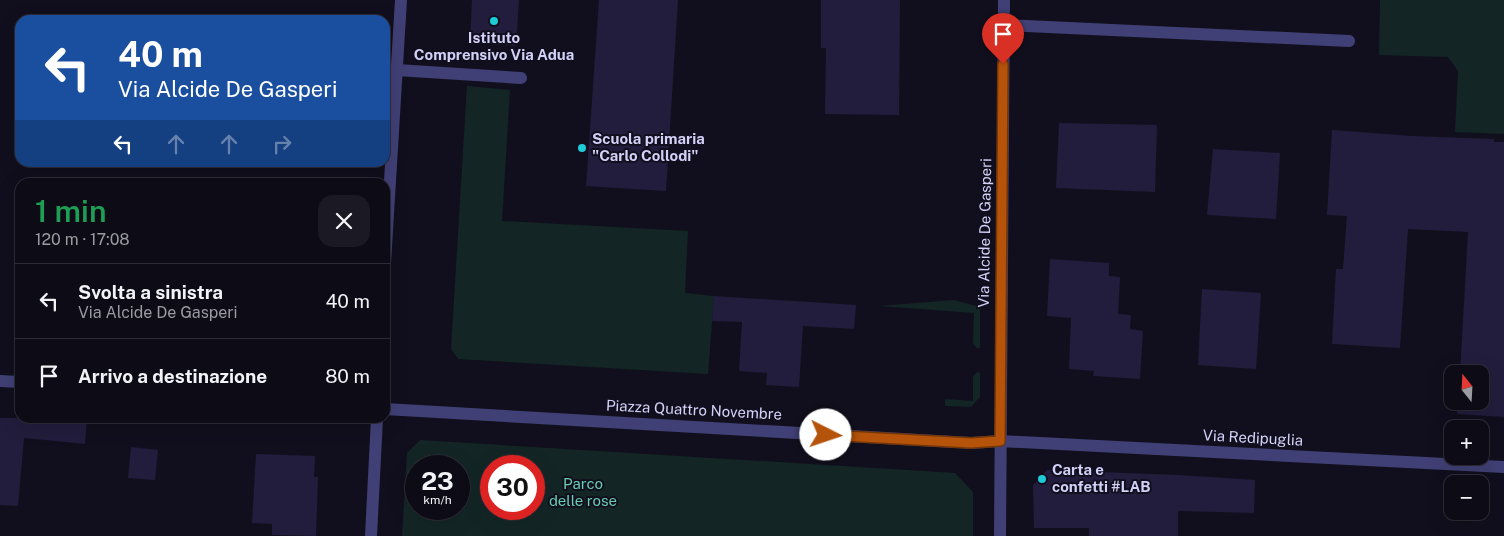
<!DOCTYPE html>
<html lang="it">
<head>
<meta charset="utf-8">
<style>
  :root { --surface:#0d0b16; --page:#1b1923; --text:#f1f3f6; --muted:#9a9ba1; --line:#2d2b35 }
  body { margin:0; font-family:"Public Sans",sans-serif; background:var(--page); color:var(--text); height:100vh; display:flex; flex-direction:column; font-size:19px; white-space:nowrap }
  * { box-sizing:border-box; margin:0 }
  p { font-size:16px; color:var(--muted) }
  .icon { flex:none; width:28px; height:28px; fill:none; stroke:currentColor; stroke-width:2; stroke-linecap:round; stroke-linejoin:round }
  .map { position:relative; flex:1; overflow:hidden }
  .details { position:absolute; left:15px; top:178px; width:375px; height:245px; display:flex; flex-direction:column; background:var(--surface); border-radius:15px; box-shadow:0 5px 20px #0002,0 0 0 1px var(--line) }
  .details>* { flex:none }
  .top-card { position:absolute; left:15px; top:15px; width:375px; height:152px; border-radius:15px; box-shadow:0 5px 20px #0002,0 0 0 1px var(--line); background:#1a4fa0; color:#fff; overflow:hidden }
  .needle { width:32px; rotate:342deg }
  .fabs { position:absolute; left:1444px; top:365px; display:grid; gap:10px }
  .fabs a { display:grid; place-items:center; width:45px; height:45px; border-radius:10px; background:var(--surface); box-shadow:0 5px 20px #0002,0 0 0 1px var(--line); font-size:25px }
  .speed { position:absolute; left:405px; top:455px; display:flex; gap:10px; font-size:25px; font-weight:700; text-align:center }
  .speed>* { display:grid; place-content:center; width:65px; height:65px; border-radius:50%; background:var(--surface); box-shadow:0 5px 20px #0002,0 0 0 1px var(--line); line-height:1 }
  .speed small { font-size:12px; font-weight:400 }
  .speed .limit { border:8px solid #d22; background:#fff; color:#111 }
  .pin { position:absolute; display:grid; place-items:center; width:42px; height:42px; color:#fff; margin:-51px -21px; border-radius:50% 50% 50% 0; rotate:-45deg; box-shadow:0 0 5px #0007 }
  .pin .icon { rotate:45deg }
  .me { position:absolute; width:55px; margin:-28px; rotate:94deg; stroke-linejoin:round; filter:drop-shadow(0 0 4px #0008) }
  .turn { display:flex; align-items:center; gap:18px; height:105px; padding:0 20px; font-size:22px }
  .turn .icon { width:65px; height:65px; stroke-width:2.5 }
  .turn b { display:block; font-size:35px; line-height:42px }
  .lanes { display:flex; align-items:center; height:48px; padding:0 20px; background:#0003; justify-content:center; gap:25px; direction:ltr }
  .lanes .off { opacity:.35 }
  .round { display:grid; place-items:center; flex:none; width:52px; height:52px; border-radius:15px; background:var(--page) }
  .headline { display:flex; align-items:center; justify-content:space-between; height:85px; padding:0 20px }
  h1 { font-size:30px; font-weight:600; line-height:38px; color:#1e9e55 }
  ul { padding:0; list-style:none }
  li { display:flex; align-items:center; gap:15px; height:75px; padding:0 20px; border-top:1px solid var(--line) }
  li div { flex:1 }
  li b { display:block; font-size:19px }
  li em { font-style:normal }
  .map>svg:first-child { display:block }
  .green { fill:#132625; fill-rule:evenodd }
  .building { fill:#221d3c }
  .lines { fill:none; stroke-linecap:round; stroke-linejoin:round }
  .lane { stroke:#404076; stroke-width:12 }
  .street { stroke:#404076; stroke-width:12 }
  .route-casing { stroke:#753606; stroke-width:12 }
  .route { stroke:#b45309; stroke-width:9 }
  .poi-dot { fill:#1eccd8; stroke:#110f1d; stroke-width:2 }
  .labels { text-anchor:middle; stroke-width:4; stroke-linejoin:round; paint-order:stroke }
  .poi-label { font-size:15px; font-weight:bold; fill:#d4d1f9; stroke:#110f1d; text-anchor:start }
  .street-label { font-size:15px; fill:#d4d1f9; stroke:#110f1d }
  .park-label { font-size:15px; fill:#68ceb1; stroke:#110f1d }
</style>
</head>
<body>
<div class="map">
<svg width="1504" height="536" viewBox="0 0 1504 536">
  <rect width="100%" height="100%" fill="#110f1d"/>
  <path class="green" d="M 1380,0 L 1504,0 L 1504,134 L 1455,132 L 1458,71 L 1448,57 L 1379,55 Z
    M 467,86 L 510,90 L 502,221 L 688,231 L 685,293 L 714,296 L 708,374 L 458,359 L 451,349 Z
    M 954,300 L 980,307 L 980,348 L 977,348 L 973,344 L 974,313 L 880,306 Z
    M 977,372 L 980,373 L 980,397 L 971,407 L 945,406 L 945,399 L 973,401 L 973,377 Z
    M 420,440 L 955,473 L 973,492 L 973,536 L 402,536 L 407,453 ZM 416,466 L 459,466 L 459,509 L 416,509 ZM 534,466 L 534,509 L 491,509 L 491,466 Z"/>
  <path class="building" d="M 472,0 L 519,0 L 516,46 L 470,43 Z
    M 599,0 L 678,0 L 666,191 L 586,186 Z
    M 821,0 L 900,0 L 899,115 L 825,114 L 826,48 L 821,48 Z
    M 1059,123 L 1157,125 L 1155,192 L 1056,188 Z
    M 1332,130 L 1412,136 L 1494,139 L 1494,142 L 1504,142 L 1504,417 L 1457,414 L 1458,401 L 1480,401 L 1480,374 L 1460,374 L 1468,232 L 1408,229 L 1400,348 L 1332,344 L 1336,269 L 1343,269 L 1347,216 L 1327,215 Z
    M 1213,149 L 1280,153 L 1276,219 L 1207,215 Z
    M 1050,259 L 1109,263 L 1109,276 L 1120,277 L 1118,314 L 1131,315 L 1130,329 L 1143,331 L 1140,379 L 1093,376 L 1094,371 L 1069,369 L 1071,318 L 1047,316 Z
    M 1202,289 L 1261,293 L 1256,369 L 1198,365 Z
    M 714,296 L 856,305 L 854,329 L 803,326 L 799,387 L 766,385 L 767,373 L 739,371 L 742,322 L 712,321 Z
    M 0,418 L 87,418 L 85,444 L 24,438 L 18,506 L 0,505 Z
    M 131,447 L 158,450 L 155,480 L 128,478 Z
    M 256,454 L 315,456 L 314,477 L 318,477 L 316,536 L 272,535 L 272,524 L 252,523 Z
    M 1047,470 L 1179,475 L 1255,480 L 1254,513 L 1178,511 L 1178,536 L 1089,536 L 1089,528 L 1034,528 L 1033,485 Z"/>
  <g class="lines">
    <path class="lane" d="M 1004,25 L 1349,41
      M 397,70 L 521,78"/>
    <path class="street" d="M 385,263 L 401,0
      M 0,381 L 20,382
      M 385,409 L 971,443 L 1000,441 L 1504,467
      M 371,536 L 377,418
      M 1000,536 L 1004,0"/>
  </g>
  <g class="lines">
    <g class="route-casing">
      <path id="route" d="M 826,435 L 971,443 L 1000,441 L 1003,64"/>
    </g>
    <use href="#route" class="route"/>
  </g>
  <g class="poi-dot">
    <circle cx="494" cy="21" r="5"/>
    <circle cx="582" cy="148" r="5"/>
    <circle cx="1042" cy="479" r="5"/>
  </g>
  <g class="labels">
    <g class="poi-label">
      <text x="494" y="43" text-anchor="middle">Istituto<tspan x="494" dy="17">Comprensivo Via Adua</tspan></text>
      <text x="592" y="144">Scuola primaria<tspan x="592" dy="17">"Carlo Collodi"</tspan></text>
      <text x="1052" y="475">Carta e<tspan x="1052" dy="17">confetti #LAB</tspan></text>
    </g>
    <g class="street-label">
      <text transform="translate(985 233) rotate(-89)" y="5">Via Alcide De Gasperi</text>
      <text transform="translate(694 410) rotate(3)" y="5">Piazza Quattro Novembre</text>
      <text transform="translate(1253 438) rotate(3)" y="5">Via Redipuglia</text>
    </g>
    <g class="park-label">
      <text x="583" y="489">Parco<tspan x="583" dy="17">delle rose</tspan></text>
    </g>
  </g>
</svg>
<div class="fabs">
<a><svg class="needle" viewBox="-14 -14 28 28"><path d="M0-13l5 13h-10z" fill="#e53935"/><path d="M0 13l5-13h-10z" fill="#9a9ba1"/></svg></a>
<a>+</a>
<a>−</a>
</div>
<div class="speed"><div>23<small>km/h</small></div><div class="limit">30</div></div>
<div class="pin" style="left:1003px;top:64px;background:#d93025"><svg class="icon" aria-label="arrive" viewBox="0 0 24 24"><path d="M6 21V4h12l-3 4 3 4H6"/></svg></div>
<svg class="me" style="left:826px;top:435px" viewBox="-20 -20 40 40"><circle r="19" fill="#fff"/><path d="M0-13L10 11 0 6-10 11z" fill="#b45309"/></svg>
<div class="top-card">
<div class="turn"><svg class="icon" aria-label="left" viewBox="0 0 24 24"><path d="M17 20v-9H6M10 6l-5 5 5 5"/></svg><div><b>40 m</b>Via Alcide De Gasperi</div></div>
<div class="lanes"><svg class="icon" aria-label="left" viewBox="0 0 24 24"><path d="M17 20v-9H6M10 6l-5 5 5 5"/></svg><svg class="icon off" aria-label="ahead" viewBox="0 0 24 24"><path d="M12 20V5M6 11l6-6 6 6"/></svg><svg class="icon off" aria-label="ahead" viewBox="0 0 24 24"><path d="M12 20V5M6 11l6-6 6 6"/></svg><svg class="icon off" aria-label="right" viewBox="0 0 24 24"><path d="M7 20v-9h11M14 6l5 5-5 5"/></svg></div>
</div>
<section class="details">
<div class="headline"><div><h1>1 min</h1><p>120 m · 17:08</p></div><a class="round"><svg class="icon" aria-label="close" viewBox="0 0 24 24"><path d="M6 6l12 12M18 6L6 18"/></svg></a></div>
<ul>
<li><svg class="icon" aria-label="left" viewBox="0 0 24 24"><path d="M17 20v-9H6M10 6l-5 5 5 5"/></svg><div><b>Svolta a sinistra</b><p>Via Alcide De Gasperi</p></div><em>40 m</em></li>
<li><svg class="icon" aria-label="arrive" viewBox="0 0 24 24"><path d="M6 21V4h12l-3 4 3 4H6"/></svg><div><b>Arrivo a destinazione</b></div><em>80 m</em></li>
</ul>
</section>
</div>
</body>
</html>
